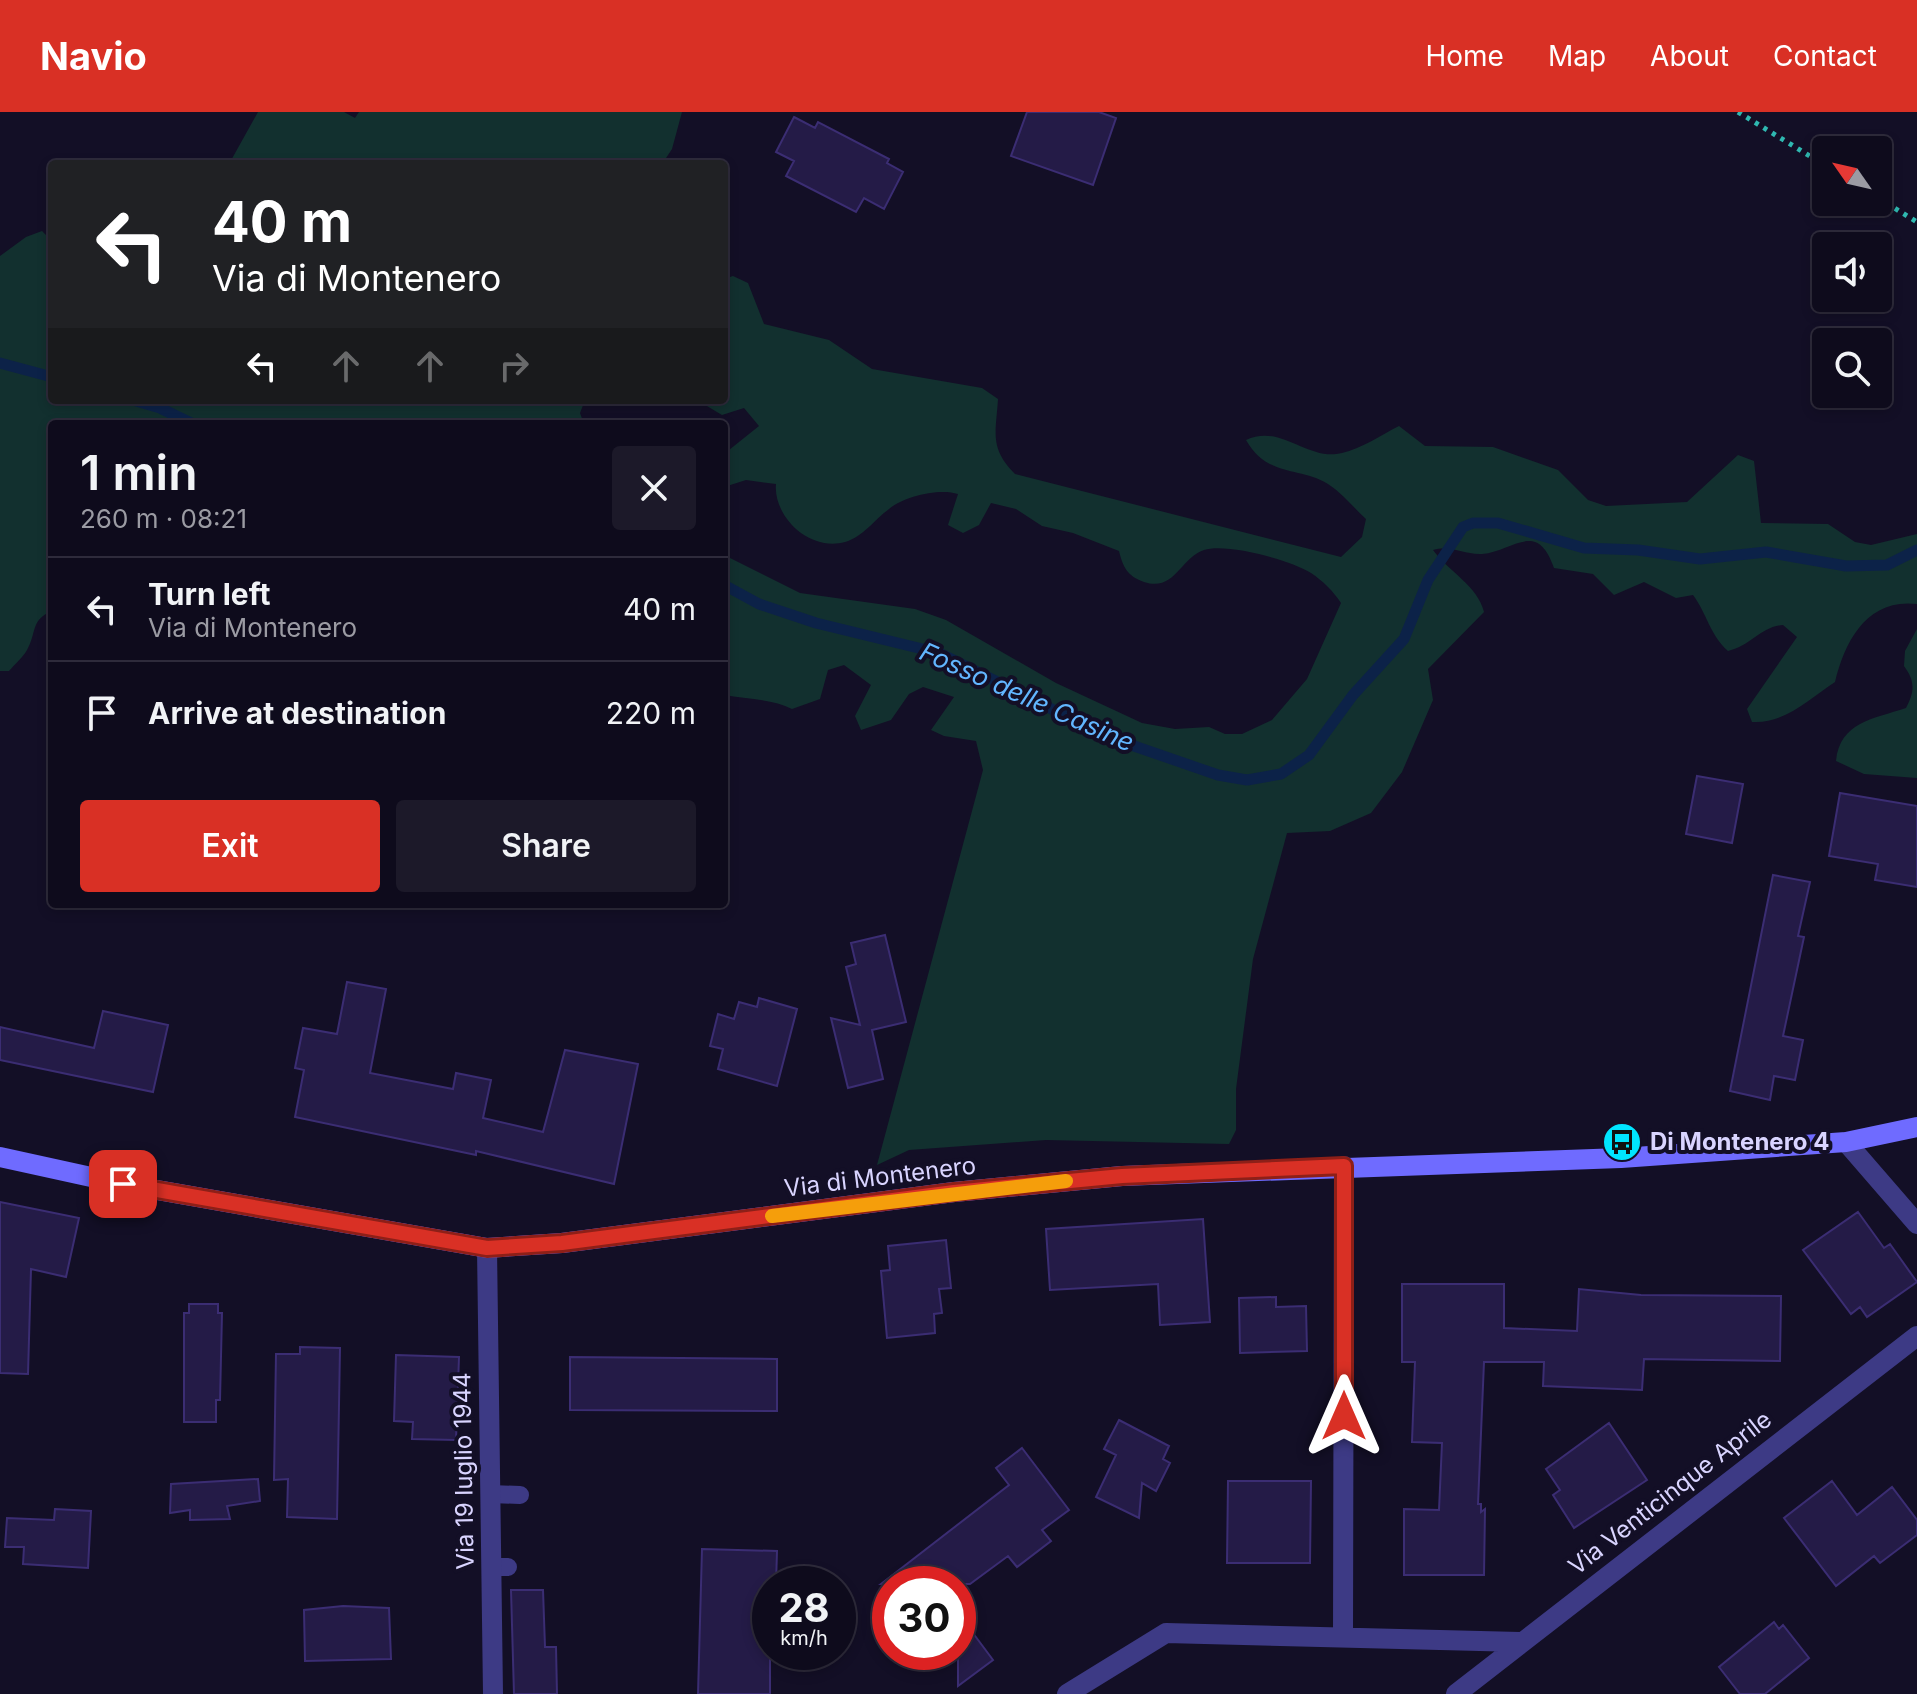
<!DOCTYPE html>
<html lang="en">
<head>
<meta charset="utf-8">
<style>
  :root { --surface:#0e0b1c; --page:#1c1929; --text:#f1f3f6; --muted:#9b9ba3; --line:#2e2b3b; --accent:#d93025 }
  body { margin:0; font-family:Inter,sans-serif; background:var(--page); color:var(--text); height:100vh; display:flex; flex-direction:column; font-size:30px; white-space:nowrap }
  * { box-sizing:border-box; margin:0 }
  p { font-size:26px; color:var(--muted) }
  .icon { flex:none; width:44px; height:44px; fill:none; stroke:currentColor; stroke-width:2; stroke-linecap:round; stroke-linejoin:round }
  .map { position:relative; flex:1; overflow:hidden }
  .details { position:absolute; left:48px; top:308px; width:680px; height:488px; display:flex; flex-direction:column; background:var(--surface); border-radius:8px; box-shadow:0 4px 12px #0003,0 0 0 2px var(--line) }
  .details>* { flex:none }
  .banner { position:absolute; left:48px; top:48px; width:680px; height:244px; border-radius:8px; box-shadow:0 4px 12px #0003,0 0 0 2px var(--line); background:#202124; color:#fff; overflow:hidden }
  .needle { width:52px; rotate:304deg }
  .fabs { position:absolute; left:1812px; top:24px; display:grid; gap:16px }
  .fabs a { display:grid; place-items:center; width:80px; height:80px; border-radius:8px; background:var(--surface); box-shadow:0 4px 12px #0003,0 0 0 2px var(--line); font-size:40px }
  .speed { position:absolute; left:752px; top:1454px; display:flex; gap:16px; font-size:40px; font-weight:700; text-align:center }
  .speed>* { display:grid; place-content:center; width:104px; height:104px; border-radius:50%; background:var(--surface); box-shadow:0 4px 12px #0003,0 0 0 2px var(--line); line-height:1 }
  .speed small { font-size:20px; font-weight:400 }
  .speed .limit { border:12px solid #d22; background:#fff; color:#111 }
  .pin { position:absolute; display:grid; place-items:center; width:68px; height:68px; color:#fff; margin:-34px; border-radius:16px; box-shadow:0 4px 12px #0006 }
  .me { position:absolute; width:88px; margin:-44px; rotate:0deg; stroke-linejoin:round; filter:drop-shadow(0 0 6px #0008) }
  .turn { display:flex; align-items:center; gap:28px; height:168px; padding:0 32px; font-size:36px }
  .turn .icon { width:104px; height:104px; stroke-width:2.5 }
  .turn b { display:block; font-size:56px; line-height:68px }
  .lanes { display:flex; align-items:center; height:76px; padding:0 32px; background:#0003; justify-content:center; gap:40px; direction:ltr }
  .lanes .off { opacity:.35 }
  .round { display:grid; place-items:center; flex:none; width:84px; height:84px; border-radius:8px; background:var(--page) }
  .headline { display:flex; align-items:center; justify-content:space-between; height:136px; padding:0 32px }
  h1 { font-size:48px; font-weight:600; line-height:60px }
  .button { display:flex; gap:16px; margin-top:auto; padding:16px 32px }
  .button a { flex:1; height:92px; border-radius:8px; background:var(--accent); color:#fff; font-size:32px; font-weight:600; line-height:92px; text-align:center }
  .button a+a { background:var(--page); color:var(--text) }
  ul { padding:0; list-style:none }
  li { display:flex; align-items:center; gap:24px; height:104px; padding:0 32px; border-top:2px solid var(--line) }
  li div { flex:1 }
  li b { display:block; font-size:30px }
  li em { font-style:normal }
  header { display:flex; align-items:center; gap:48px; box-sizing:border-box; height:112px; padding:0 40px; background:var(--accent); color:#fff }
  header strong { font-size:38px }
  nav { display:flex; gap:44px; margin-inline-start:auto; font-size:28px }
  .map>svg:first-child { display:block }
  .green { fill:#12302f }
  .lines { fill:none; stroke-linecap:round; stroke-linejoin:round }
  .stream { stroke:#0c2248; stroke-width:11 }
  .building { fill:#241b47; stroke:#3b2d73; stroke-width:2 }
  .path { stroke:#2fb8b0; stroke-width:5; stroke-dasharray:4 6; stroke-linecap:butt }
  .lane { stroke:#3d3a85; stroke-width:18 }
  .street { stroke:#3d3a85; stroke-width:20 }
  .secondary { stroke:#6f6bff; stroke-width:20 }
  .route-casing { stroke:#8d1f18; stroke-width:20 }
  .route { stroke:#d93025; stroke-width:14 }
  .slow { stroke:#f59e0b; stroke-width:14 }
  .labels { text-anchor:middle; stroke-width:8; stroke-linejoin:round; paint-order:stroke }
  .poi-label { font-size:24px; font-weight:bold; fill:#d9d4ff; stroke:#130f26; text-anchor:start }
  .street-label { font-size:24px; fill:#d9d4ff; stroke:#130f26 }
  .water-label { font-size:26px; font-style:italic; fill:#62b6ff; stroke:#130f26 }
</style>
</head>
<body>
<header>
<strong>Navio</strong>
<nav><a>Home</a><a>Map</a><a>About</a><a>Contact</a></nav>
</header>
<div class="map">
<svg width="1917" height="1582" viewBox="0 0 1917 1582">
  <rect width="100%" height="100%" fill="#130f26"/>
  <path class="green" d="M 258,0 L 344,0 L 355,6 L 359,0 L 682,0 L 672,37 L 662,52 L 229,52 Z
    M 42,119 L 52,129 L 52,288 L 585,288 L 580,301 L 584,312 L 52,312 L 52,499 C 30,508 37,521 27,538 C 23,545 15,552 9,559 L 0,559 L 0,144 L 26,125 Z
    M 733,164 L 748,171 L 764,212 L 829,228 L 872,257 L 982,276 L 998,287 C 996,321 989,336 1015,362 L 1341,445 L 1362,425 L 1366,407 C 1354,396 1342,381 1328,372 C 1298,354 1268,366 1246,328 C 1281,311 1308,350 1342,341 C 1361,337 1381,323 1399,314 L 1425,334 L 1493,335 L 1558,358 L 1588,388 L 1606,394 L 1687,390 L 1738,343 L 1754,349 L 1761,411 L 1828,412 L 1855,430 L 1871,433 L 1917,422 L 1917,492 C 1867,486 1845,529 1835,570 C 1809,587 1785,612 1752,610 L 1747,597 L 1797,525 L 1783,513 C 1760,515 1751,534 1728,539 C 1710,523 1707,502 1693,483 L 1676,486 L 1644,470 L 1614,483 L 1593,462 L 1554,456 C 1537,407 1514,439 1482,442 C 1464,443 1452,433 1433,438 C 1448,459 1478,474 1484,500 L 1428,557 L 1433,588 L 1402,660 L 1371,701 L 1330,719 L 1287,721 L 1253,847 L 1236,977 L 1236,1018 L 1229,1032 L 1046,1028 L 909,1038 L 877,1053 L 983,658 L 976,629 L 944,624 L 931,618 L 954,585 L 923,575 L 909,582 L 891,608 L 861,618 L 855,604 L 871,573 L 844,553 L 828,558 L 820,587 L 792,597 C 773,587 746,587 724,583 L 724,443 L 800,481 L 915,497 L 946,508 L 1056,571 L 1142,611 L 1175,617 L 1209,615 L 1225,622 L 1242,622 L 1272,608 L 1307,567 L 1341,491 C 1333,479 1323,469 1311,461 C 1291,448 1227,431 1204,438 C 1180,446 1175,480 1144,470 C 1127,464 1123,455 1119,439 L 1073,421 L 1042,414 L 1016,397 L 991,391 L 979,413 L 963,421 L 948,413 L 958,382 C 940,376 904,384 889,397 C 874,408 863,425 845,430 C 809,440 773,404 776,372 L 746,368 L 724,375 L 724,342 L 759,314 L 744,296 L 722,303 L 702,291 L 705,288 L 724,288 L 724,167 Z
    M 1917,517 L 1917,666 L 1864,662 L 1836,649 C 1840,610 1873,607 1906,596 C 1915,579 1915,569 1904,554 L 1905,539 Z"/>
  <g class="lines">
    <path class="stream" d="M 0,251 L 52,265
      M 133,288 L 160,296 L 193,312
      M 724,473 L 759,492 L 816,511 L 939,541 L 1108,625 L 1218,663 L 1247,668 L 1281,662 L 1309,643 L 1353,583 L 1404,527 L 1428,468 L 1463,415 L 1473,411 L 1498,411 L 1584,436 L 1638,438 L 1700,447 L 1766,440 L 1846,454 L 1887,453 L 1917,438"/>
  </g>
  <path class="building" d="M 1027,0 L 1099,0 L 1116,6 L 1093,73 L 1011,44 Z
    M 794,5 L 815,16 L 818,10 L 889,47 L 887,51 L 903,60 L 884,97 L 864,86 L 856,100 L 786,64 L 794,49 L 776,40 Z
    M 1697,664 L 1743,672 L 1732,731 L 1686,722 Z
    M 1840,681 L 1917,694 L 1917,775 L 1875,768 L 1878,752 L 1829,744 Z
    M 1773,763 L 1810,770 L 1798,824 L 1804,825 L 1783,924 L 1803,928 L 1795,968 L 1774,964 L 1770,988 L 1730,979 Z
    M 885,823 L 906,910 L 872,918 L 883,967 L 848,976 L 831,906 L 860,913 L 846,855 L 856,852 L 851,831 Z
    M 347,870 L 386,877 L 370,961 L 453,977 L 456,961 L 491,968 L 483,1006 L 543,1020 L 565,938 L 638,952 L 614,1072 L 476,1039 L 476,1043 L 295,1005 L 304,958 L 295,956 L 303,916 L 337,922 Z
    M 759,886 L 797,897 L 777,974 L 718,957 L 723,937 L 710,934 L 718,902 L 734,907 L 739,890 L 757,895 Z
    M 103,899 L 168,913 L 153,980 L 0,948 L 0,915 L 94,936 Z
    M 0,1090 L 79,1106 L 66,1165 L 31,1157 L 28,1262 L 0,1261 Z
    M 1858,1100 L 1884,1136 L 1890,1132 L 1917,1170 L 1867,1205 L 1860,1195 L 1851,1202 L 1803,1138 Z
    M 1203,1107 L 1210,1210 L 1160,1213 L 1158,1172 L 1050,1178 L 1046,1117 Z
    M 946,1128 L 951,1176 L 939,1177 L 942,1201 L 934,1202 L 935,1221 L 887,1226 L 881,1159 L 890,1158 L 888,1134 Z
    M 1402,1172 L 1504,1172 L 1504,1216 L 1577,1219 L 1579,1177 L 1641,1183 L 1781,1184 L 1780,1249 L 1644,1247 L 1642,1278 L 1543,1274 L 1544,1250 L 1484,1250 L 1478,1392 L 1481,1392 L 1481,1400 L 1485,1397 L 1484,1463 L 1404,1463 L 1404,1397 L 1439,1398 L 1442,1331 L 1412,1330 L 1415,1250 L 1402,1250 Z
    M 1276,1185 L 1276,1195 L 1306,1194 L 1307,1239 L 1240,1241 L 1239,1186 Z
    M 189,1192 L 218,1192 L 218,1201 L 222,1201 L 220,1288 L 216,1288 L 216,1310 L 184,1310 L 184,1201 L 189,1201 Z
    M 300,1235 L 340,1236 L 337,1407 L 287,1405 L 288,1367 L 274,1368 L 276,1242 L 300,1242 Z
    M 396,1243 L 459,1245 L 456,1328 L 412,1327 L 413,1310 L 394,1309 Z
    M 570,1245 L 777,1247 L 777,1299 L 570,1298 Z
    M 1119,1308 L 1169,1334 L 1163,1347 L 1170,1351 L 1156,1379 L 1142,1371 L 1139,1406 L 1096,1385 L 1116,1343 L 1104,1337 Z
    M 1609,1311 L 1647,1368 L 1574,1416 L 1553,1383 L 1560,1378 L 1546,1357 Z
    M 1022,1336 L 1069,1398 L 1042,1418 L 1051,1429 L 1017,1455 L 1008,1444 L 970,1472 L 881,1472 L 1009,1373 L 996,1356 Z
    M 258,1367 L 260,1389 L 227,1394 L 230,1407 L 190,1408 L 190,1398 L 170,1401 L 171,1372 Z
    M 1228,1369 L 1311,1369 L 1310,1451 L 1227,1451 Z
    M 1832,1369 L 1857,1403 L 1892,1375 L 1917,1408 L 1917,1423 L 1880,1451 L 1874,1444 L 1836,1474 L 1784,1406 Z
    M 55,1397 L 91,1399 L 88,1456 L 23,1452 L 24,1435 L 5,1435 L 7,1406 L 54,1408 Z
    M 702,1437 L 777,1439 L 776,1472 L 770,1472 L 770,1582 L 698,1582 Z
    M 511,1478 L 543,1478 L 545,1535 L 556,1535 L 557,1582 L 514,1582 Z
    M 343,1494 L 389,1496 L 391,1547 L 305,1549 L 304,1498 Z
    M 958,1501 L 993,1548 L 958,1574 Z
    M 1774,1510 L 1779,1517 L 1783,1513 L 1809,1546 L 1765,1582 L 1740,1582 L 1719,1555 Z"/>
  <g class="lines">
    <path class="path" d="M 1738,0 L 1826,54
      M 1878,86 L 1917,110"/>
    <path class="lane" d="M 490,1382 L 520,1383
      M 491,1455 L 508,1455"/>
    <path class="street" d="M 1846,1030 L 1917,1112
      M 487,1136 L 493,1582
      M 1343,1523 L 1344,1054
      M 1067,1582 L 1166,1521 L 1520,1530
      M 1456,1582 L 1917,1224"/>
    <path class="secondary" d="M 0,1045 L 123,1072 L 487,1136 L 562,1131 L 954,1080 L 1122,1064 L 1621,1046 L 1846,1030 L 1917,1015"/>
  </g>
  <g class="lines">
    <g class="route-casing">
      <path id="route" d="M 123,1072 L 487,1136 L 562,1131 L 954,1080 L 1122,1064 L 1344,1054 L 1344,1304"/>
    </g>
    <use href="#route" class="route"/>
    <path class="slow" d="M 772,1104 L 1066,1069"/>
  </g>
  <defs>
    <g id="bus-disc" transform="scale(2)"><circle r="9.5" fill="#00e5ff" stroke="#130f26"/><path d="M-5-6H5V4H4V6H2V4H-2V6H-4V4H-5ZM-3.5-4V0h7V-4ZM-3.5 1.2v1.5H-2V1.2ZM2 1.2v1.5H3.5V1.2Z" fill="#111"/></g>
  </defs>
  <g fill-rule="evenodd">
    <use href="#bus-disc" x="1622" y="1030"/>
  </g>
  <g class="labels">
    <g class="poi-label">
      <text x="1650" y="1038">Di Montenero 4</text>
    </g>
    <g class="street-label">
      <text transform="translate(880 1065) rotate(-7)" y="8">Via di Montenero</text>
      <text transform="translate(464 1359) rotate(-91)" y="8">Via 19 luglio 1944</text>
      <text transform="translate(1670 1381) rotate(-38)" y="8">Via Venticinque Aprile</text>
    </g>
    <g class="water-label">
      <text transform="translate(1027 585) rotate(24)" y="9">Fosso delle Casine</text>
    </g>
  </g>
</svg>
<div class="fabs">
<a><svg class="needle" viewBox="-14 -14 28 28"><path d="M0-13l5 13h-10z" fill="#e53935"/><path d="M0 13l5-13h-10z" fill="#9b9ba3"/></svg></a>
<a><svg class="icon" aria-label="sound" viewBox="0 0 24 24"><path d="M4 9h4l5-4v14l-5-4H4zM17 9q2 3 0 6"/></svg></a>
<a><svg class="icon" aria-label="search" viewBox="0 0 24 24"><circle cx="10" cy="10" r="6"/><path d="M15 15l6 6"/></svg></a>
</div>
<div class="speed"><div>28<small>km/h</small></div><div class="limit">30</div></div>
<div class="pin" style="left:123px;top:1072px;background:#d93025"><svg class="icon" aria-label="arrive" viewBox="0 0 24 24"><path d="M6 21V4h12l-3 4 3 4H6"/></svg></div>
<svg class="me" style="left:1344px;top:1304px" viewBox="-20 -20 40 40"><path d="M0-17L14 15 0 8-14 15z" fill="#d93025" stroke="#fff" stroke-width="4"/></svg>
<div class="banner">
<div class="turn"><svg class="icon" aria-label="left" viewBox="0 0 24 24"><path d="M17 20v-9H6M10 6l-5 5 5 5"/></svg><div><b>40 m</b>Via di Montenero</div></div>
<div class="lanes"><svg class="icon" aria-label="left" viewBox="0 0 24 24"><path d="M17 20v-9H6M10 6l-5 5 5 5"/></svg><svg class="icon off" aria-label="ahead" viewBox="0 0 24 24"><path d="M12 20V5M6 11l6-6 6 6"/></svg><svg class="icon off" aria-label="ahead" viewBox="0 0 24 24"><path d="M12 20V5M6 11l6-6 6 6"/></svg><svg class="icon off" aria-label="right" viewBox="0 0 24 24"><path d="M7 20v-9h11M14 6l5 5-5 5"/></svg></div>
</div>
<section class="details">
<div class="headline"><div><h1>1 min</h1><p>260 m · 08:21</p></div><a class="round"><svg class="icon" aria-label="close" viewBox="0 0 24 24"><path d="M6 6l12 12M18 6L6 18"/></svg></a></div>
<ul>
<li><svg class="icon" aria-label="left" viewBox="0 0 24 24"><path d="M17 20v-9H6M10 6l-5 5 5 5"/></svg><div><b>Turn left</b><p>Via di Montenero</p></div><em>40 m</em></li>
<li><svg class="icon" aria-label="arrive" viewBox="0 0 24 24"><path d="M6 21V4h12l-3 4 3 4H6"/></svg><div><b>Arrive at destination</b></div><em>220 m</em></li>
</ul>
<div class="button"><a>Exit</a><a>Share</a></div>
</section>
</div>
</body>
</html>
